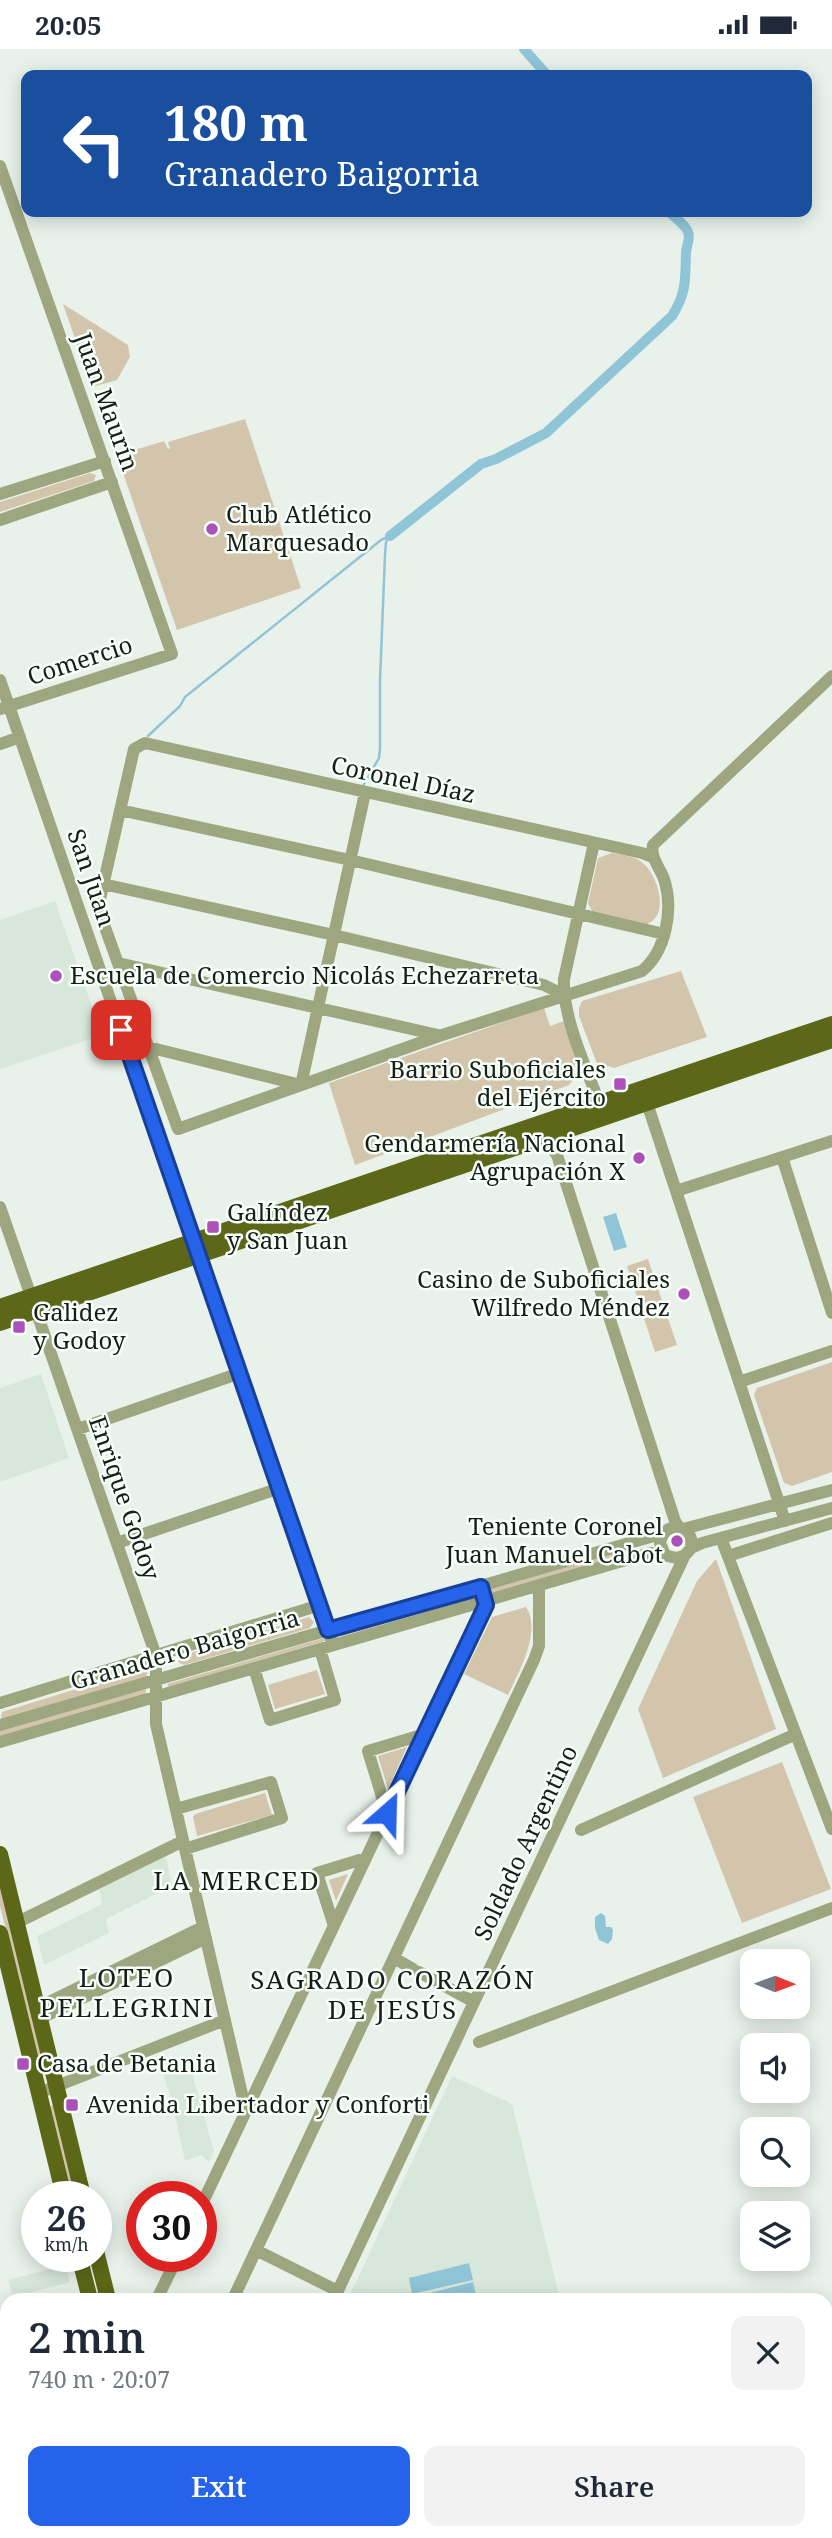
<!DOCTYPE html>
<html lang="en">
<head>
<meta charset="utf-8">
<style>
  :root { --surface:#fff; --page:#f2f2f3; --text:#1f2937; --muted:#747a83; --accent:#2563eb }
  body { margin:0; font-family:"Noto Serif",serif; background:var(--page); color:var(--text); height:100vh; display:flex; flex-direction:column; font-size:26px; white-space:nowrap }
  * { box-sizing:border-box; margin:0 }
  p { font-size:23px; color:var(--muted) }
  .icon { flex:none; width:38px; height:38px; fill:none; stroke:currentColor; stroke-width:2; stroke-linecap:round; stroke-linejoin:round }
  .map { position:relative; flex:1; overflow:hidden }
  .panel { position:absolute; left:0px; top:2244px; width:833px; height:247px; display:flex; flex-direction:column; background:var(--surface); border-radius:21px 21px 0 0; box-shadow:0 4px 18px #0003 }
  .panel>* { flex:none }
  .banner { position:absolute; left:21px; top:21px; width:791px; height:147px; border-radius:14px; box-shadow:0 4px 18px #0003; background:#1a4fa0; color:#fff; overflow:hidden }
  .needle { width:46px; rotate:91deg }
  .controls { position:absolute; left:740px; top:1900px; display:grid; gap:14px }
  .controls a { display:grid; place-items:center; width:70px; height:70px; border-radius:14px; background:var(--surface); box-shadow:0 4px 18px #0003; font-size:35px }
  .speed { position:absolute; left:21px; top:2132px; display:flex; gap:14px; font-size:35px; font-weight:700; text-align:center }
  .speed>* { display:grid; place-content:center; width:91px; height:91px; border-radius:50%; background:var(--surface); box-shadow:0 4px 18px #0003; line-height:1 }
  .speed small { font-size:18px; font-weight:400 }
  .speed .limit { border:10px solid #d22; background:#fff; color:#111 }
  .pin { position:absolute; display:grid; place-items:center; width:60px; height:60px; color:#fff; margin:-30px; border-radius:14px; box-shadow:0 4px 10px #0006 }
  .me { position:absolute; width:77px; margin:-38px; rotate:25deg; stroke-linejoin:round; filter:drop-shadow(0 0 5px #0008) }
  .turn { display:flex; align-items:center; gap:24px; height:147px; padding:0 28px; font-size:32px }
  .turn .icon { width:91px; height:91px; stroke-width:2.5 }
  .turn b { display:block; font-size:49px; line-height:60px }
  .round { display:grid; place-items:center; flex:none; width:74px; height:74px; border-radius:14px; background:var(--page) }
  .head { display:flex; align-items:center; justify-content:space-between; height:119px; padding:0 28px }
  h1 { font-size:42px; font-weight:600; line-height:52px }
  .primary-button { display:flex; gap:14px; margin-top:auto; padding:14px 28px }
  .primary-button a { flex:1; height:80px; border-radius:14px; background:var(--accent); color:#fff; font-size:28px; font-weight:600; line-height:80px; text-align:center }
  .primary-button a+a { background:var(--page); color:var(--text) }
  .status { display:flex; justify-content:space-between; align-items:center; height:49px; padding:0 35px; background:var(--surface); direction:ltr }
  .status svg { height:19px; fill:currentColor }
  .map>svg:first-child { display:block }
  .built { fill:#d7e8da }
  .green { fill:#d2c5ac }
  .water { fill:#8fc5d6 }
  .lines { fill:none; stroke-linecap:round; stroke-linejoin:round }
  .stream { stroke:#8fc5d6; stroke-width:2.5 }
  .canal { stroke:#8fc5d6; stroke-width:10 }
  .minor { stroke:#9ea67f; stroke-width:12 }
  .major { stroke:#5c6717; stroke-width:16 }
  .route-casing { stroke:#184099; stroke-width:18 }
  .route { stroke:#2563eb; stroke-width:12 }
  .poi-dot { fill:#ac50ba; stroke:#f6fff8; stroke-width:2.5 }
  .labels { text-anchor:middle; stroke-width:5; stroke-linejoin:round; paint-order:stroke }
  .street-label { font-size:24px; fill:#191c19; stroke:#f6fff8 }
  .poi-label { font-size:24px; fill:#191c19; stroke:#f6fff8; text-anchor:start }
  .neighbourhood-label { font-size:26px; letter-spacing:2px; fill:#191c19; stroke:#f6fff8 }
</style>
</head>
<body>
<div class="status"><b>20:05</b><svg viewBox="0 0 49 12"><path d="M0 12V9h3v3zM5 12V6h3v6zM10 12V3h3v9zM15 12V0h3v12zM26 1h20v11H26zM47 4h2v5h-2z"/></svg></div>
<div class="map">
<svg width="832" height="2489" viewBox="0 0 832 2489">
  <rect width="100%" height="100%" fill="#e8f2ea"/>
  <path class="built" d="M 55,852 L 102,986 L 0,1020 L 0,871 Z
    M 41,1325 L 69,1409 L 0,1433 L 0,1339 Z
    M 166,1807 L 172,1837 L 106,1870 L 109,1884 L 44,1916 L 37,1887 L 102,1855 L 99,1840 Z
    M 187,2006 L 214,2102 L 209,2113 L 201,2106 L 185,2112 L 171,2049 L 160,2016 Z
    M 452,2027 L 512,2055 L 560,2250 L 348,2250 Z
    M 66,2216 L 70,2233 L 13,2248 L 8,2231 Z
    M 238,2483 L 617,2483 L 619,2489 L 235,2489 Z"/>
  <path class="green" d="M 63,255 L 128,296 L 130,308 L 117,331 L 92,338 Z
    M 245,370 L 301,539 L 177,581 L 122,421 L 126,415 L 131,413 L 128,403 L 164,392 L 168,400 L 170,399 L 168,393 Z
    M 90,424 L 96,426 L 94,432 L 0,463 L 0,453 Z
    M 612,804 C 622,806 635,807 643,814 C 658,827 670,866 647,875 L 592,862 L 588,854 L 598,809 Z
    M 681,922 L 707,988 L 614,1019 L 608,1017 L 599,1020 L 579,967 L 579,959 L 582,952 Z
    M 544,959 L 550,977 L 564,972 L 584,1025 L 575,1029 L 569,1036 L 355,1116 L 329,1034 Z
    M 648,1210 L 677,1296 L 655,1303 L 627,1217 Z
    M 832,1313 L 832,1423 L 792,1437 L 784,1434 L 754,1346 L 757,1339 Z
    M 618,1503 L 619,1507 L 489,1546 L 485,1542 Z
    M 716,1510 L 776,1680 L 663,1729 L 638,1660 L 697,1532 Z
    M 476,1543 L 480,1547 L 342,1587 L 341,1585 Z
    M 526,1558 C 542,1582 519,1623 508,1646 L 464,1625 L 492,1568 Z
    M 309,1568 L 314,1573 L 310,1579 L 184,1616 L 178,1613 L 181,1607 Z
    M 324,1589 L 325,1592 L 169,1638 L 167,1635 Z
    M 144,1619 L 148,1622 L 146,1628 L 2,1669 L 1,1668 L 2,1663 Z
    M 317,1621 L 325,1645 L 275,1660 L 268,1636 Z
    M 146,1640 L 145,1646 L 0,1688 L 0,1680 Z
    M 407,1698 L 388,1740 L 378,1707 Z
    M 782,1713 L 831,1840 L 742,1874 L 693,1748 Z
    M 265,1744 L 272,1766 L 197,1787 L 193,1768 L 195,1765 Z
    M 348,1825 L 336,1852 L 329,1831 Z
    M 0,1829 L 45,2016 L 43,2018 L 39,2017 L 0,1857 Z
    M 53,2056 L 78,2147 L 70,2147 L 49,2058 Z
    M 7,2305 L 7,2483 L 130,2483 L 131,2489 L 0,2489 L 0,2306 Z
    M 174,2483 L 212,2483 L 209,2489 L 175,2489 Z"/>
  <path class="water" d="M 616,1164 L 627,1198 L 614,1202 L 603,1168 Z
    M 601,1864 L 605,1867 L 606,1878 L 611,1878 L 613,1881 L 612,1890 L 608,1895 L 599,1891 L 595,1879 L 595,1868 Z
    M 469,2214 L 473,2231 L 412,2245 L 409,2229 Z
    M 473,2233 L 477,2250 L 413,2250 L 414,2248 Z"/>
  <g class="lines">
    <path class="stream" d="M 148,687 L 180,657 L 185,648 L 381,491 L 390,487
      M 363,737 L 379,709 L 380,700 L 380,631 L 385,506 L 386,493 L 388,490"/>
    <path class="canal" d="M 524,0 L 547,26
      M 390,487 L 481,415 L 496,410 L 546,384 L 672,267 C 687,243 685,231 686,204 C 686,197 691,190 688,183 C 685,175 675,169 669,163"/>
    <path class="minor" d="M 0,117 L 172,605 L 0,660
      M 0,445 L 105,412
      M 0,471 L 112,433
      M 0,631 L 333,1596
      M 0,695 L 20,688
      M 120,761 L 350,811 L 664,885
      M 594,794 L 564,930 C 562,969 588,1023 602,1061
      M 652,808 L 642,804 L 145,694 L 134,700 L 98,859 L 178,1080 L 439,987 L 642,922 C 666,902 673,862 665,833 C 661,819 650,810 653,796 L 832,627
      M 103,835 L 334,886 L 544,936 L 564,946
      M 118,914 L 438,986
      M 148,998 L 301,1036 L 365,744
      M 647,1054 L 785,1472
      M 537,1087 L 550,1097 L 557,1106 L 675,1472 L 679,1478
      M 782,1108 L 832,1264
      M 676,1142 L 832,1092
      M 0,1158 L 156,1607 L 156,1675 L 246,2062
      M 739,1333 L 832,1302
      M 78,1380 L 240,1324
      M 683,1480 L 832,1441
      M 721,1489 L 832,1780
      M 117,1494 L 280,1439
      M 691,1499 L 702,1494 L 832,1459
      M 728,1507 L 832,1474
      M 254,1619 L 270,1671 L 335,1651 L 320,1600
      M 0,1654 L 320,1556
      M 0,1676 L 664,1484
      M 0,1693 L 650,1504 C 667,1503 679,1518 691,1499 C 693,1489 689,1482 679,1478 C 668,1478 662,1483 660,1494 L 664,1504
      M 176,1760 L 271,1733 L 282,1769 L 185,1800
      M 387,1764 L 368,1702 L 425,1685
      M 581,1781 L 796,1685
      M 16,1874 L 183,1792
      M 334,1877 L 317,1824 L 366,1809
      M 394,1909 L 413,1920
      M 419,1923 L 474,1953
      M 37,1959 L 203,1878
      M 39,1970 L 206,1889
      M 479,1993 L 832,1859
      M 39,2044 L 225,1971
      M 201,2157 L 486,1556 L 483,1546
      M 256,2201 L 338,2242
      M 157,2250 L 178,2207
      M 233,2250 L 534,1611 L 539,1597 L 539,1538
      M 334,2250 L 684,1508
      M 222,2489 L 225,2483"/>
    <path class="major" d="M 0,1258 L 832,975
      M 0,1274 L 832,991
      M 0,1805 L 83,2147
      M 0,1884 L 64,2147
      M 96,2202 L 108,2250
      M 79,2207 L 90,2250
      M 0,2297 L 7,2295
      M 140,2483 L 141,2489
      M 153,2483 L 153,2489"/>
  </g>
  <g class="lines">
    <g class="route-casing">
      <path id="route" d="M 121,981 L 328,1581 L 481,1538 L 486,1556 L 387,1764"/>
    </g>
    <use href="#route" class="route"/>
  </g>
  <g class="poi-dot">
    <circle cx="212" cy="480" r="7"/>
    <circle cx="56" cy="927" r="7"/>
    <rect x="613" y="1028" width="14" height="14" rx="3.5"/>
    <circle cx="639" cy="1109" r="7"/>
    <rect x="206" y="1171" width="14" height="14" rx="3.5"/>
    <circle cx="684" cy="1245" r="7"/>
    <rect x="12" y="1271" width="14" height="14" rx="3.5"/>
    <circle cx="677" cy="1492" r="7"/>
    <rect x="16" y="2008" width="14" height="14" rx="3.5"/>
    <rect x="65" y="2049" width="14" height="14" rx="3.5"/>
  </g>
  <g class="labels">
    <g class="street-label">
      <text transform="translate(106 353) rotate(70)" y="8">Juan Maurín</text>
      <text transform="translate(80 612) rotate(-18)" y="8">Comercio</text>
      <text transform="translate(403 731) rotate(12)" y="8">Coronel Díaz</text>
      <text transform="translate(91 829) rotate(71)" y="8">San Juan</text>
      <text transform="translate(124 1449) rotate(71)" y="8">Enrique Godoy</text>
      <text transform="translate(185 1601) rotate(-16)" y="8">Granadero Baigorria</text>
      <text transform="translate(526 1794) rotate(-65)" y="8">Soldado Argentino</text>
    </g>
    <g class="poi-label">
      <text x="226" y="474">Club Atlético<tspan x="226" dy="28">Marquesado</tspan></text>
      <text x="70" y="935">Escuela de Comercio Nicolás Echezarreta</text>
      <text x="606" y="1029" text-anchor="end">Barrio Suboficiales<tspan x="606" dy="28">del Ejército</tspan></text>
      <text x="625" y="1103" text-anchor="end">Gendarmería Nacional<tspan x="625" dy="28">Agrupación X</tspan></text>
      <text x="227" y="1172">Galíndez<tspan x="227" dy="28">y San Juan</tspan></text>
      <text x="670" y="1239" text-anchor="end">Casino de Suboficiales<tspan x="670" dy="28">Wilfredo Méndez</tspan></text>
      <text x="33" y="1272">Galidez<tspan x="33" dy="28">y Godoy</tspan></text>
      <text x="663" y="1486" text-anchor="end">Teniente Coronel<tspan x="663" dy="28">Juan Manuel Cabot</tspan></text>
      <text x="37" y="2023">Casa de Betania</text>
      <text x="86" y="2064">Avenida Libertador y Conforti</text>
    </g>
    <g class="neighbourhood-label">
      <text x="237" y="1841">LA MERCED</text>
      <text x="127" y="1938">LOTEO<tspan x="127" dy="30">PELLEGRINI</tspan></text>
      <text x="393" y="1940">SAGRADO CORAZÓN<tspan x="393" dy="30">DE JESÚS</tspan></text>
    </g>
  </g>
</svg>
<div class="controls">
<a><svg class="needle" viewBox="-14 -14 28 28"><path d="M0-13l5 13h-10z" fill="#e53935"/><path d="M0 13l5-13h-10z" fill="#747a83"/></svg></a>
<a><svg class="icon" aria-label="sound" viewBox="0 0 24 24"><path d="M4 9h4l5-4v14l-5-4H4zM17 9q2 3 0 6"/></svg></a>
<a><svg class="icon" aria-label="search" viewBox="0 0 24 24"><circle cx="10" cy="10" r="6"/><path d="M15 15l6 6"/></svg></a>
<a><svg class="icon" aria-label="layers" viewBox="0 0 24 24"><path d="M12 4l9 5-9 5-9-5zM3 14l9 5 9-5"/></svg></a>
</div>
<div class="speed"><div>26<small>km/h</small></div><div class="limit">30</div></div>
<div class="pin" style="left:121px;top:981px;background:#d93025"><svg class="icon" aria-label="arrive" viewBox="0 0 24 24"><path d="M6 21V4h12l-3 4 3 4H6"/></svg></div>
<svg class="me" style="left:387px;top:1764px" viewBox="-20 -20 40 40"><path d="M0-17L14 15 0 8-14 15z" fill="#2563eb" stroke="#fff" stroke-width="4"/></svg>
<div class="banner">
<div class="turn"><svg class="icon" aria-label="left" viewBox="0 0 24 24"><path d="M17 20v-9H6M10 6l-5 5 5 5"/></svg><div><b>180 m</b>Granadero Baigorria</div></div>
</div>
<section class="panel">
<div class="head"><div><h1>2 min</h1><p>740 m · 20:07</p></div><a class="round"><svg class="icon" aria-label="close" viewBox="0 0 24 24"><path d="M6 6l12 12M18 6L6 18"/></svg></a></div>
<div class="primary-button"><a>Exit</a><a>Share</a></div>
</section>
</div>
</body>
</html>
